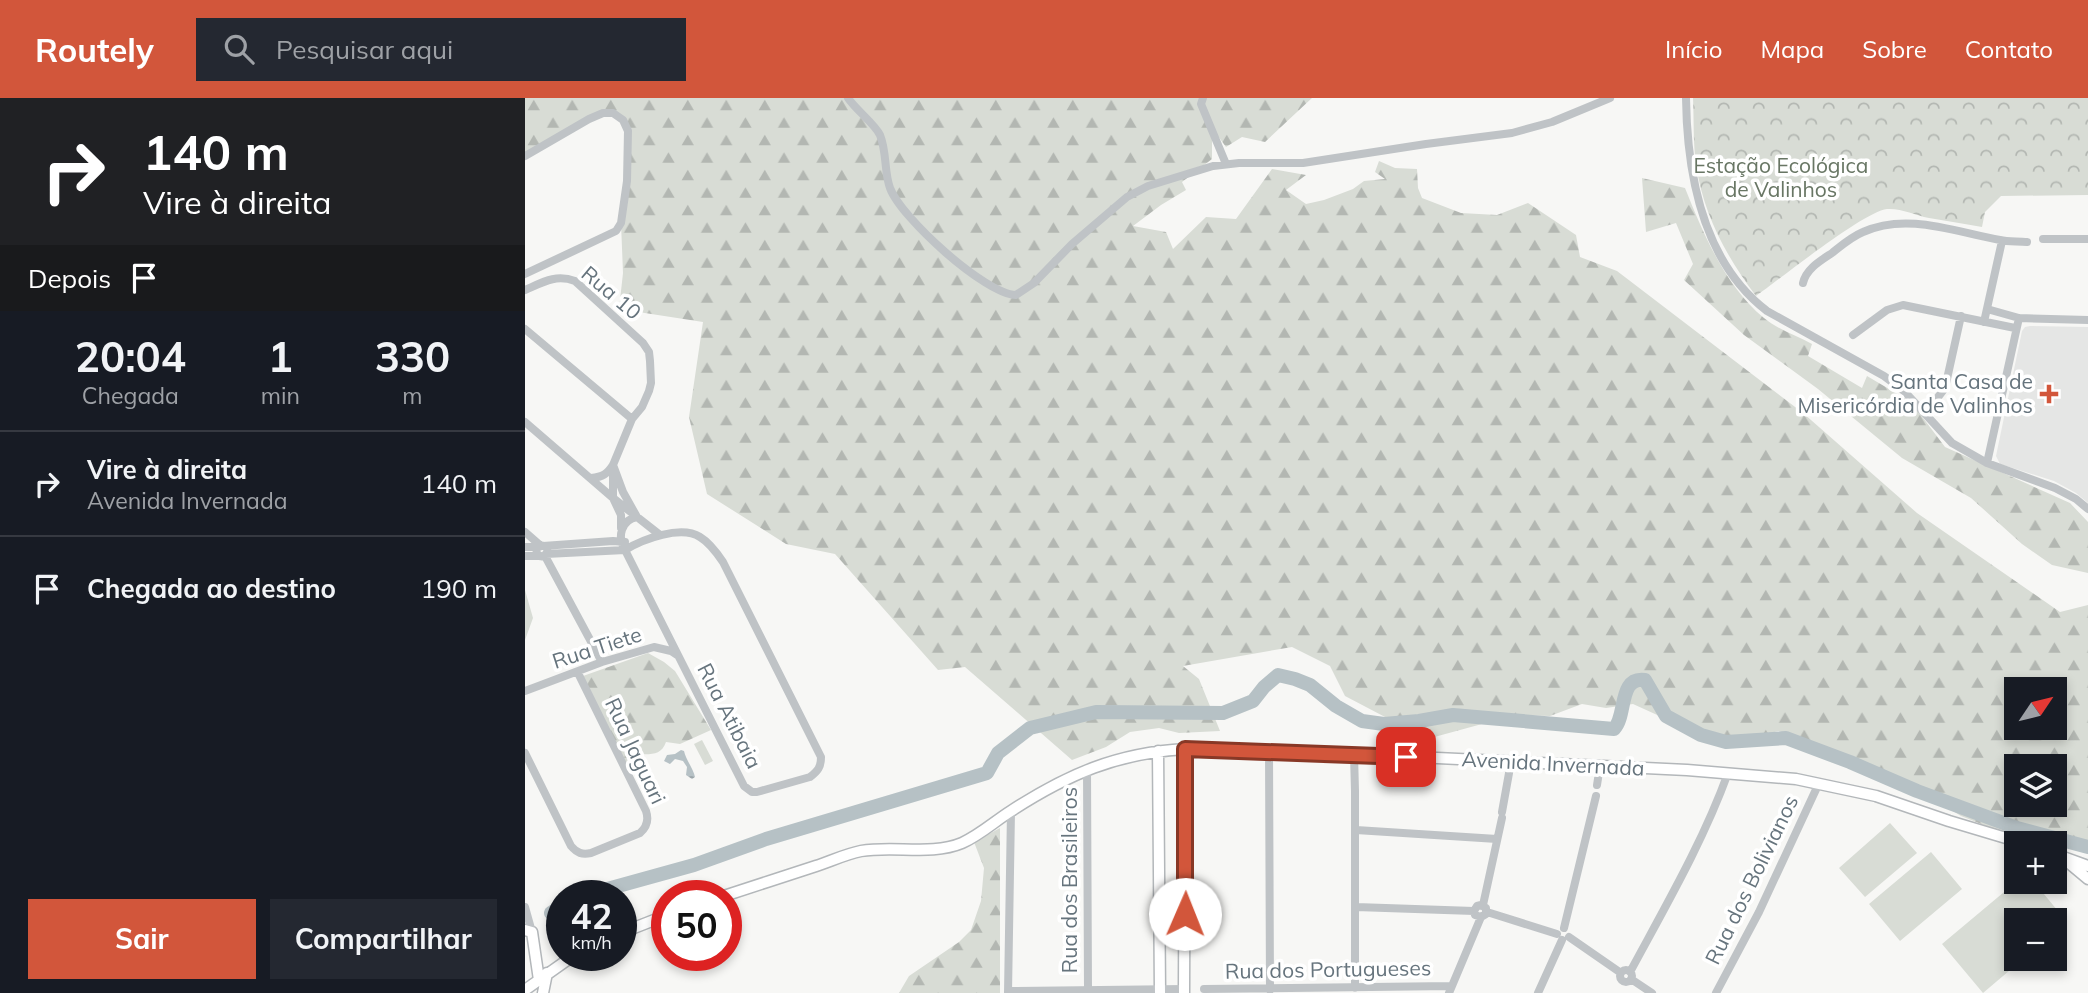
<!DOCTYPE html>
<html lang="pt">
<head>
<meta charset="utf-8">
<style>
  :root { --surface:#171b24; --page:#242831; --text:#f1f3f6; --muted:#9ea1a6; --line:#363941; --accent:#d2563b }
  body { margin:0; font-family:Mulish,sans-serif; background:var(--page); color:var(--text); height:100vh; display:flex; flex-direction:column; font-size:26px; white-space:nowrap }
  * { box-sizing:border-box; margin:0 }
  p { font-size:23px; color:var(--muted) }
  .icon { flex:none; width:38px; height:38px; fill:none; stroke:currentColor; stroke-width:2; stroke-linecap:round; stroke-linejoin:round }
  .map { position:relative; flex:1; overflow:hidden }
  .panel { display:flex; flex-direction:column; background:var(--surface); width:525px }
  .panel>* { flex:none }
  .hud { background:#202124; color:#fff; overflow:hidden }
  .needle { width:46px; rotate:55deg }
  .controls { position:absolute; left:1479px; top:579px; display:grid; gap:14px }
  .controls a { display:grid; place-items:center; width:63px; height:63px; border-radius:0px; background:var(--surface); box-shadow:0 4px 10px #0003; font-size:35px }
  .speed { position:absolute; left:21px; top:782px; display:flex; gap:14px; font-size:35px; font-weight:700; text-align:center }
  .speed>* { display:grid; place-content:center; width:91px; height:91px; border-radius:50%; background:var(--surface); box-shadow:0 4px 10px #0003; line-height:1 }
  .speed small { font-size:18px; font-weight:400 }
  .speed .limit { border:10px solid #d22; background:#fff; color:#111 }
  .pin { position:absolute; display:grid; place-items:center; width:60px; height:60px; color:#fff; margin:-30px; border-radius:14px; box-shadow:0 4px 10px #0006 }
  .me { position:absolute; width:77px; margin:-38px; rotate:1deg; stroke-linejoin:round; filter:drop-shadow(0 0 5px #0008) }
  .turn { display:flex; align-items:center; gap:24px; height:147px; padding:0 28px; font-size:32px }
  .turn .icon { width:91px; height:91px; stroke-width:2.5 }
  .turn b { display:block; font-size:49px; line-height:60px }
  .then { display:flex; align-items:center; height:66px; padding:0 28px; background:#0003; gap:14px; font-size:26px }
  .eta { display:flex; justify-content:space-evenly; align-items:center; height:119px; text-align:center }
  .eta b { font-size:42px; font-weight:700; line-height:49px }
  .button { display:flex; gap:14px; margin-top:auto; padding:14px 28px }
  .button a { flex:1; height:80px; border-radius:0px; background:var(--accent); color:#fff; font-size:28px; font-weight:700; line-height:80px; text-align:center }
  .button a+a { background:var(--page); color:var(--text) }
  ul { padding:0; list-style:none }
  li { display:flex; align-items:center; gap:21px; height:105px; padding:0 28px; border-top:2px solid var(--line) }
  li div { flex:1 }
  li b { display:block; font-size:26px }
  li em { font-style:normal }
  header { display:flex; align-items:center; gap:42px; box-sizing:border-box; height:98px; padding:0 35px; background:var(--accent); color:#fff }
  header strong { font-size:33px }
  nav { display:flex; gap:38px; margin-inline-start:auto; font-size:24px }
  .search { width:490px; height:63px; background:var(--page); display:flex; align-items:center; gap:18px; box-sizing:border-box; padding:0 24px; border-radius:0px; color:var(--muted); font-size:26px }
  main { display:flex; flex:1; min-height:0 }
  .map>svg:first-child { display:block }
  .built { fill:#e5e6e5 }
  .forest { fill:url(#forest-firs); fill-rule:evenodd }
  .park { fill:url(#park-crowns) }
  .pitch { fill:#d8dcd5 }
  .water { fill:url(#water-ripples) }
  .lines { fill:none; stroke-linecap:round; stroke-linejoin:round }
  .river { stroke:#b6c1c5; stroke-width:14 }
  .major-casing { stroke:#b3b7ba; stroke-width:13 }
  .minor { stroke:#bfc3c6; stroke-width:8 }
  .major { stroke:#fff; stroke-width:10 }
  .route-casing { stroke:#883826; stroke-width:18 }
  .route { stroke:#d2563b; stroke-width:12 }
  .poi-dot { fill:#d2563b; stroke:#fff; stroke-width:2.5 }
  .labels { text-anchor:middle; stroke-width:7; stroke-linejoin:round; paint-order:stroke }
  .park-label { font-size:21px; fill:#687664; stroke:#fff }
  .street-label { font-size:21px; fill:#66747d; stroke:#fff }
  .poi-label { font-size:21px; fill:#66747d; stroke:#fff; text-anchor:end }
</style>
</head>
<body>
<header>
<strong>Routely</strong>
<div class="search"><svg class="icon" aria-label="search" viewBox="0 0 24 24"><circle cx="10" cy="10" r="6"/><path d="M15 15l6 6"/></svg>Pesquisar aqui</div>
<nav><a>Início</a><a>Mapa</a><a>Sobre</a><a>Contato</a></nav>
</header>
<main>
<section class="panel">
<div class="hud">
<div class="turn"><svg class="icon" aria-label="right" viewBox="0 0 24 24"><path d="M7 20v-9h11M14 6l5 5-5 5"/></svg><div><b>140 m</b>Vire à direita</div></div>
<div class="then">Depois<svg class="icon" aria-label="arrive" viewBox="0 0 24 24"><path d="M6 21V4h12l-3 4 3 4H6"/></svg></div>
</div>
<div class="eta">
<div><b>20:04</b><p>Chegada</p></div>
<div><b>1</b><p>min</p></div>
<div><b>330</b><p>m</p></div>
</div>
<ul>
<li><svg class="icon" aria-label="right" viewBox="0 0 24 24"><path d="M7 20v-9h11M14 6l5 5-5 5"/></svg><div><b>Vire à direita</b><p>Avenida Invernada</p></div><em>140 m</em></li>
<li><svg class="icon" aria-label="arrive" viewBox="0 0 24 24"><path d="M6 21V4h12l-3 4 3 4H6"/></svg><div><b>Chegada ao destino</b></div><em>190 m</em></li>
</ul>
<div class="button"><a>Sair</a><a>Compartilhar</a></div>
</section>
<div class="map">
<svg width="1563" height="895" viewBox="0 0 1563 895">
  <defs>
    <pattern id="forest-firs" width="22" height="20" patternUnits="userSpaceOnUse" patternTransform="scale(1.75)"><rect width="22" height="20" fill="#d8dcd5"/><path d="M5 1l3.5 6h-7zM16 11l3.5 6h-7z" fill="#b3b7b2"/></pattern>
    <pattern id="park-crowns" width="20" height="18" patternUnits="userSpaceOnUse" patternTransform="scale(1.75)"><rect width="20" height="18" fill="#d8dcd5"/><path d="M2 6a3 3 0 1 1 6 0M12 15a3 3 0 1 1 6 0" fill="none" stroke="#b3b7b2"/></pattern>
    <pattern id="water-ripples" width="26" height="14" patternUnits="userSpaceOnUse" patternTransform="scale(1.75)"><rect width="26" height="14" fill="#b6c1c5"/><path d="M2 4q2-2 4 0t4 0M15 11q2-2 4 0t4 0" fill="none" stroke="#98a1a5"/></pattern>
  </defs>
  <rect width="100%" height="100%" fill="#f7f7f5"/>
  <path class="built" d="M 1505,228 L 1563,229 L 1563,405 L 1551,395 L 1529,383 L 1475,366 L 1471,358 L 1497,233 L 1500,229 Z"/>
  <path class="forest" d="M 0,0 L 787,0 L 740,44 L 717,39 L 701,49 L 693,38 L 687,40 L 687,61 L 657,84 L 661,92 L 636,107 L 608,128 L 641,134 L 648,151 L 681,119 L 711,121 L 747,71 L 781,77 L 761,92 L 781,106 L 799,102 L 828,91 L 839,83 L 860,81 L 850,74 L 854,63 L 870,70 L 892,71 L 893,90 L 897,100 L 936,115 L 972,117 L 1003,105 L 1051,137 L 1055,159 L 1092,173 L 1278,315 L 1392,415 L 1535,514 L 1563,507 L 1563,745 L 1549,751 L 1469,731 L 1436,718 L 1423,710 L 1346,678 L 1281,642 L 1254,633 L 1196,646 L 1108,606 L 1081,610 L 1057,606 L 1025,618 L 990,617 L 902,641 L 820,598 L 805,568 L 767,549 L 658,568 L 674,581 L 695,633 L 654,635 L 634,630 L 605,634 L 581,649 L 547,662 L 440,569 L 413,572 L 310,456 L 261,446 L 182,396 L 164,319 L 178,224 L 94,211 L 98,175 L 96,125 L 103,55 L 98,22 L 77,15 L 0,58 ZM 1491,592 L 1530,592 L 1530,630 L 1491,630 ZM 1491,668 L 1530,668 L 1530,707 L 1491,707 Z
    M 1117,80 L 1160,90 C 1178,135 1200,188 1239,220 C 1252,231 1272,238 1287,246 L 1283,258 L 1337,290 L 1342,278 L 1386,304 L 1420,349 L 1545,405 L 1563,424 L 1563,475 L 1527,467 L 1497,446 L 1446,400 L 1377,360 L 1293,291 L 1219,237 L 1159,182 L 1168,166 L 1151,125 L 1121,134 Z
    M 0,492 L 8,520 L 0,542 Z
    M 123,555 L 139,564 L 150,573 L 186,632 L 155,646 L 141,644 C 136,659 123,656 109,656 L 102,669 L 58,578 Z
    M 475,730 L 475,895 L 374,895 L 384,878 L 434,844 L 446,832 L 456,803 L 459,770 L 449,744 Z"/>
  <path class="park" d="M 1168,0 L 1563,0 L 1563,97 L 1476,98 L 1460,114 L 1457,129 C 1440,126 1422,123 1404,120 C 1390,117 1376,110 1362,111 C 1338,114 1255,181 1231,198 C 1201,158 1178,116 1171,66 C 1168,44 1169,22 1168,0 Z"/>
  <path class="pitch" d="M 177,642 L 188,663 L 180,667 L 169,646 Z
    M 1365,725 L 1392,755 L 1340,799 L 1314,770 Z
    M 1406,754 L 1437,791 L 1375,843 L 1344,806 Z
    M 1491,784 L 1509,784 L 1542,824 L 1530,834 L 1530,822 L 1491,822 L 1491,861 L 1498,861 L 1458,895 L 1417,846 Z"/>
  <path class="water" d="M 156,652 L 159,653 C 161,662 169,672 170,679 L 167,681 L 161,677 L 162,669 L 158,663 L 150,661 L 145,666 L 139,663 L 142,657 L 150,656 Z"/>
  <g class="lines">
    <path class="river" d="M 57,798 L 169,767 L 241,741 L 462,675 L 473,655 L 505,630 L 571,614 L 698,615 L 728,603 L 739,589 L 753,577 L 770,581 L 785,587 L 811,608 L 837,623 L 859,626 L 894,623 L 928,617 L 1089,631 C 1102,618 1093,578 1120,582 L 1141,618 L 1176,637 L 1201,644 L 1261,640 L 1325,664 L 1392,693 L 1492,730 L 1563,749
      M 26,815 L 37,808"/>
    <g class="major-casing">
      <path id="major" d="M 633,653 L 635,895
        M 1530,756 L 1563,768
        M 1539,761 L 1563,781
        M 199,798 C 230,788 260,778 291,768 C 306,763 321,756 336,753 C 369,747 406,758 437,745 C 455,737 470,723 486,713 C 543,676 592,655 660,651 L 829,656 L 1162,672 L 1271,681 L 1351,698 L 1424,723 L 1501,746
        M 0,832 L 7,834 L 14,882
        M 96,835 L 142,817
        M 0,892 L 48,858
        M 18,895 L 22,875
        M 659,895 L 660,651"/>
    </g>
    <path class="minor" d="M 323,0 C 331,12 350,26 355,37 C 362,54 359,74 365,90 C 376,120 460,196 491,197 L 509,185 L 547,146 L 602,99 L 623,88 L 688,68 L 714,65 L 778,65 L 901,46 L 987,35 L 1027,24 L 1085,0
      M 678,0 L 676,6 L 701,66
      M 1161,0 C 1162,76 1178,164 1242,213 L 1359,278 L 1379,293 L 1427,345 L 1462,365 L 1530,390 L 1551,401 L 1563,411
      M 0,58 L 64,21 L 78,15 L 88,15 L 98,22 L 103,33 L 102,83 L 96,125 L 91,133 L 0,176
      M 1518,141 L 1563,141
      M 1278,185 C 1281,171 1295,163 1307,155 C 1317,147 1326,139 1338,134 C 1382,114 1430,134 1475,142 C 1483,144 1493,143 1502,144
      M 0,192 C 18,184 31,176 50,183 L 118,245 L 124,254 L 125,263 L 126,285 L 124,293 L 117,309 L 107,321 L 88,367 L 88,400 L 96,417 L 96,430
      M 1462,211 L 1494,220 L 1563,222
      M 1459,224 L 1477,143
      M 0,231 L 107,321
      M 1328,237 L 1362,212 L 1378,207 L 1490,230
      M 1410,303 L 1420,290 L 1436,218
      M 0,324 L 88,400 L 135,437
      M 1462,365 L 1494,220
      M 66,380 C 78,379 82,376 88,367
      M 0,434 L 16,448
      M11.5 453a5.5 5.5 0 1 1 11 0a5.5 5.5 0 1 1-11 0Z
      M 18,448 L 88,443 L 100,444
      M 0,449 L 13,449
      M 21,456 L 100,452 C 118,441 156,427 175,439 C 185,445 192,455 198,464 L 296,659 C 296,669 293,673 285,679 L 232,694 L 227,694 L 219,688 L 100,452 C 92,439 96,422 112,419 L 98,394 L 88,367
      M 0,458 L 16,458
      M 20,458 L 77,564
      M 0,593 L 77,564 L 129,549 L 146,553 L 152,557
      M 744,653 L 745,892
      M 0,655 L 46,748 C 52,755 57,757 66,755 L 115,735 C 122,729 124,722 121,713 L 53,575
      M 829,656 L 830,693 L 830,890
      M 562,671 L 563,893
      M 1072,687 L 1075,668
      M 977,714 L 986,664
      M 831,732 L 972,741
      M 958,807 L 977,720
      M 0,809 L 7,834
      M 831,809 L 949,813
      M 962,814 L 1032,836
      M 1039,830 L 1071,698
      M 1044,839 L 1096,875
      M1095 878a6 6 0 1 1 12 0a6 6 0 1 1-12 0Z
      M 1105,874 C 1140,809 1178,744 1203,675
      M 1106,881 L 1127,895
      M 679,891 L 926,888
      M 483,893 L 659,891
      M 483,895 L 486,713
      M 924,895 L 956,819 L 961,816 L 961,810 L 956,807 L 952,808 L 949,813 L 950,817 L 956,819
      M 1013,895 L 1037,842
      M 1191,895 L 1234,814 L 1294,685"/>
    <use href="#major" class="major"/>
  </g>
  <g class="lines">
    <g class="route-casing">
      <path id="route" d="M 660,816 L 660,651 L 881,659"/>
    </g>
    <use href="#route" class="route"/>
  </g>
  <path class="poi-dot" d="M1520.5 285.5h7v7h7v7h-7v7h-7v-7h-7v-7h7z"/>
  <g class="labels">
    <g class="park-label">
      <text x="1256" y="75">Estação Ecológica<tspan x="1256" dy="24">de Valinhos</tspan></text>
    </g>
    <g class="street-label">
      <text transform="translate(86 195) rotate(40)" y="7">Rua 10</text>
      <text transform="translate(72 550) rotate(-18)" y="7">Rua Tiete</text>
      <text transform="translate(204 618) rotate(63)" y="7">Rua Atibaia</text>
      <text transform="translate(110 653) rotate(65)" y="7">Rua Jaguari</text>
      <text transform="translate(1028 666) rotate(3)" y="7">Avenida Invernada</text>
      <text transform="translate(545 782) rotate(-90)" y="7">Rua dos Brasileiros</text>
      <text transform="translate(1227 782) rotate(-64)" y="7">Rua dos Bolivianos</text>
      <text transform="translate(803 872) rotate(-1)" y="7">Rua dos Portugueses</text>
    </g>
    <g class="poi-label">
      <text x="1508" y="291">Santa Casa de<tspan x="1508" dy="24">Misericórdia de Valinhos</tspan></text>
    </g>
  </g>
</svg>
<div class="controls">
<a><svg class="needle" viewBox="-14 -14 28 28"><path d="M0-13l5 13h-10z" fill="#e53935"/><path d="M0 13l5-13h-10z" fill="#9ea1a6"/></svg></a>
<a><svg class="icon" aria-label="layers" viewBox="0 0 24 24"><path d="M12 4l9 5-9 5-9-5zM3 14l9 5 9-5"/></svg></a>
<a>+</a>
<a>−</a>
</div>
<div class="speed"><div>42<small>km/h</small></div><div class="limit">50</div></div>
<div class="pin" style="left:881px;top:659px;background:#d93025"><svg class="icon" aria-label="arrive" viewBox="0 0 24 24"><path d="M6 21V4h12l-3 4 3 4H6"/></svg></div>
<svg class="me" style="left:660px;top:816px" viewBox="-20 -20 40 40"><circle r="19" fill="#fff"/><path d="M0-13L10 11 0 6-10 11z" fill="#d2563b"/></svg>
</div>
</main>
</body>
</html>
